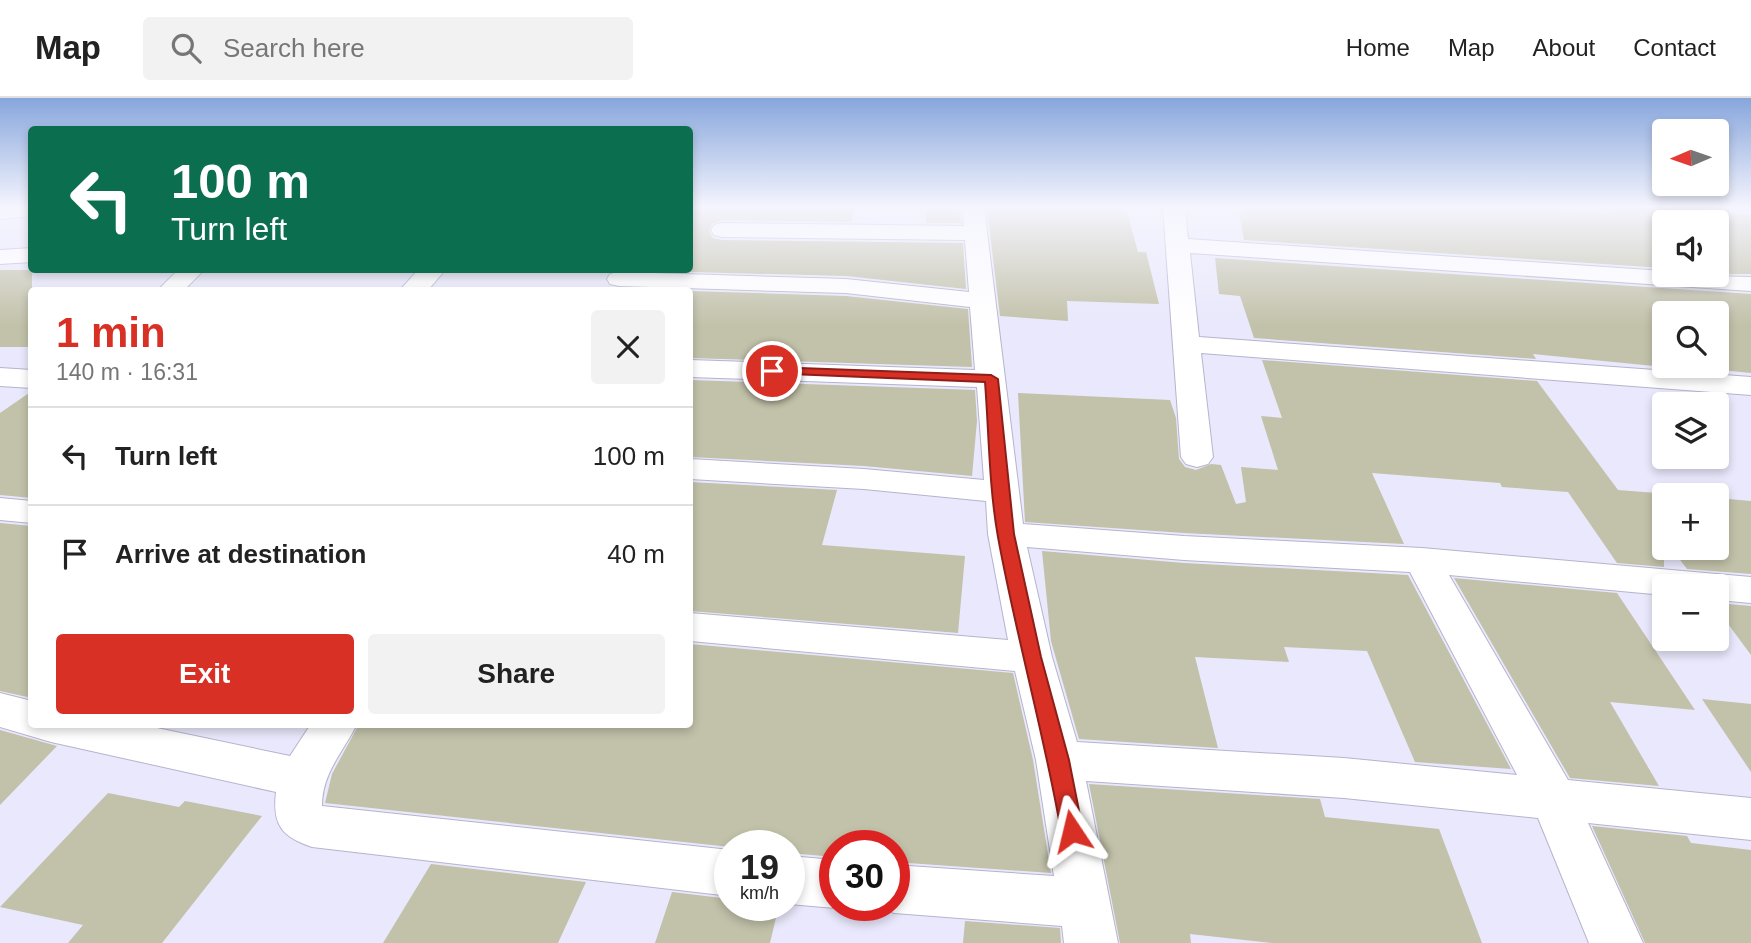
<!DOCTYPE html>
<html lang="en">
<head>
<meta charset="utf-8">
<style>
  :root { --surface:#fff; --page:#f2f2f2; --text:#222; --muted:#767676; --line:#e0e0e0; --accent:#d93025 }
  body { margin:0; font-family:Helvetica,sans-serif; background:var(--page); color:var(--text); height:100vh; display:flex; flex-direction:column; font-size:26px; white-space:nowrap }
  * { box-sizing:border-box; margin:0 }
  p { font-size:23px; color:var(--muted) }
  .icon { flex:none; width:38px; height:38px; fill:none; stroke:currentColor; stroke-width:2; stroke-linecap:round; stroke-linejoin:round }
  .map { position:relative; flex:1; overflow:hidden }
  .panel { position:absolute; left:28px; top:189px; width:665px; height:441px; display:flex; flex-direction:column; background:var(--surface); border-radius:7px; box-shadow:0 4px 10px #0003 }
  .panel>* { flex:none }
  .hud { position:absolute; left:28px; top:28px; width:665px; height:147px; border-radius:7px; box-shadow:0 4px 10px #0003; background:#0b6e4f; color:#fff; overflow:hidden }
  .needle { width:46px; rotate:268deg }
  .controls { position:absolute; left:1652px; top:21px; display:grid; gap:14px }
  .controls a { display:grid; place-items:center; width:77px; height:77px; border-radius:7px; background:var(--surface); box-shadow:0 4px 10px #0003; font-size:35px }
  .speed { position:absolute; left:714px; top:732px; display:flex; gap:14px; font-size:35px; font-weight:700; text-align:center }
  .speed>* { display:grid; place-content:center; width:91px; height:91px; border-radius:50%; background:var(--surface); box-shadow:0 4px 10px #0003; line-height:1 }
  .speed small { font-size:18px; font-weight:400 }
  .speed .limit { border:10px solid #d22; background:#fff; color:#111 }
  .pin { position:absolute; display:grid; place-items:center; width:60px; height:60px; color:#fff; margin:-30px; border:4px solid #fff; border-radius:50%; box-shadow:0 2px 7px #0007 }
  .me { position:absolute; width:77px; margin:-38px; rotate:350deg; stroke-linejoin:round; filter:drop-shadow(0 0 5px #0008) }
  .turn { display:flex; align-items:center; gap:24px; height:147px; padding:0 28px; font-size:32px }
  .turn .icon { width:91px; height:91px; stroke-width:2.5 }
  .turn b { display:block; font-size:49px; line-height:60px }
  .round { display:grid; place-items:center; flex:none; width:74px; height:74px; border-radius:7px; background:var(--page) }
  .overview { display:flex; align-items:center; justify-content:space-between; height:119px; padding:0 28px }
  h1 { font-size:42px; font-weight:600; line-height:52px; color:var(--accent) }
  .button { display:flex; gap:14px; margin-top:auto; padding:14px 28px }
  .button a { flex:1; height:80px; border-radius:7px; background:var(--accent); color:#fff; font-size:28px; font-weight:600; line-height:80px; text-align:center }
  .button a+a { background:var(--page); color:var(--text) }
  ul { padding:0; list-style:none }
  li { display:flex; align-items:center; gap:21px; height:98px; padding:0 28px; border-top:2px solid var(--line) }
  li div { flex:1 }
  li b { display:block; font-size:26px }
  li em { font-style:normal }
  header { display:flex; align-items:center; gap:42px; box-sizing:border-box; height:98px; padding:0 35px; background:var(--surface); border-bottom:2px solid var(--line) }
  header strong { font-size:33px }
  nav { display:flex; gap:38px; margin-inline-start:auto; font-size:24px }
  .search { width:490px; height:63px; background:var(--page); display:flex; align-items:center; gap:18px; box-sizing:border-box; padding:0 24px; border-radius:7px; color:var(--muted); font-size:26px }
  .map>svg:first-child { display:block }
  .building { fill:#c2c1a9 }
  .lines { fill:none; stroke-linecap:round; stroke-linejoin:round }
  .street-casing { stroke:#b5b4cc; stroke-width:2 }
  .secondary-casing { stroke:#b5b4cc; stroke-width:2 }
  .street { fill:#fff; fill-rule:evenodd }
  .secondary { fill:#fff; fill-rule:evenodd }
  .route { fill:#d93025; stroke:#8d1f18; stroke-width:2 }
</style>
</head>
<body>
<header>
<strong>Map</strong>
<div class="search"><svg class="icon" aria-label="search" viewBox="0 0 24 24"><circle cx="10" cy="10" r="6"/><path d="M15 15l6 6"/></svg>Search here</div>
<nav><a>Home</a><a>Map</a><a>About</a><a>Contact</a></nav>
</header>
<div class="map">
<svg width="1751" height="845" viewBox="0 0 1751 845">
  <rect width="100%" height="100%" fill="#e9e8fc"/>
  <path class="building" d="M 690,110 L 854,110 L 851,124 L 722,122 L 712,126 L 709,133 L 713,140 L 722,142 L 963,145 L 966,191 L 846,178 L 690,174 Z
    M 926,110 L 959,111 L 961,125 L 926,125 Z
    M 987,110 L 1126,110 L 1138,154 L 1146,154 L 1159,206 L 1067,203 L 1068,223 L 1000,218 Z
    M 1245,110 L 1548,110 L 1611,115 L 1606,110 L 1707,110 L 1712,114 L 1751,117 L 1751,176 L 1717,176 L 1717,124 L 1664,124 L 1664,170 L 1244,142 L 1239,114 L 1244,114 Z
    M 1215,160 L 1751,196 L 1751,275 L 1680,268 L 1717,268 L 1717,215 L 1664,215 L 1664,269 L 1533,256 L 1536,261 L 1254,240 L 1240,198 L 1219,196 Z
    M 0,172 L 32,172 L 32,249 L 0,249 Z
    M 690,193 L 846,198 L 968,211 L 972,269 L 690,260 Z
    M 1262,262 L 1537,283 L 1618,392 L 1682,397 L 1664,397 L 1664,469 L 1617,465 L 1568,394 L 1502,389 L 1500,385 L 1372,375 L 1404,446 L 1184,435 L 1025,424 L 1018,295 L 1170,302 L 1176,320 L 1179,361 L 1185,369 L 1196,372 L 1211,366 L 1221,367 L 1236,406 L 1246,404 L 1241,369 L 1278,372 L 1261,318 L 1282,320 Z
    M 690,282 L 975,292 L 977,323 L 972,378 L 864,368 L 690,359 Z
    M 32,293 L 32,400 L 0,397 L 0,315 Z
    M 690,384 L 837,392 L 822,447 L 965,458 L 958,535 L 690,513 Z
    M 1717,400 L 1751,403 L 1751,476 L 1687,471 L 1671,450 L 1717,450 Z
    M 0,425 L 32,428 L 32,600 L 0,593 Z
    M 1042,453 L 1184,465 L 1408,477 L 1511,671 L 1415,664 L 1367,553 L 1284,549 L 1289,564 L 1195,559 L 1218,650 L 1079,641 L 1051,543 Z
    M 1454,480 L 1617,495 L 1695,612 L 1610,604 L 1659,688 L 1570,680 Z
    M 1717,505 L 1751,508 L 1751,557 L 1717,511 Z
    M 690,546 L 1013,575 L 1033,662 L 1051,775 L 894,764 L 894,747 L 835,747 L 835,759 L 789,755 L 789,747 L 730,749 L 325,705 L 332,676 L 359,626 L 690,626 Z
    M 1702,601 L 1751,606 L 1751,674 Z
    M 0,632 L 57,648 L 0,707 Z
    M 1089,686 L 1320,701 L 1325,719 L 1439,731 L 1482,845 L 1272,845 L 1190,836 L 1191,845 L 1120,845 Z
    M 108,695 L 179,709 L 185,703 L 262,718 L 162,845 L 68,845 L 83,827 L 0,809 Z
    M 1592,728 L 1687,738 L 1691,745 L 1751,752 L 1751,845 L 1645,845 Z
    M 431,766 L 586,784 L 558,845 L 383,845 Z
    M 672,794 L 730,801 L 730,807 L 779,807 L 770,845 L 655,845 Z
    M 965,823 L 1060,830 L 1061,845 L 963,845 Z"/>
  <g class="lines">
    <g class="street-casing">
      <path id="street" d="M 0,110 L 32,110 L 32,118 L 0,121 Z
        M 962,110 L 984,110 L 1023,426 L 1184,438 L 1422,450 L 1751,479 L 1751,505 L 1717,502 L 1717,488 L 1664,488 L 1664,497 L 1449,477 L 1568,682 L 1751,700 L 1751,742 L 1588,725 L 1643,845 L 1589,845 L 1538,720 L 1344,700 L 1086,683 L 1118,845 L 1064,845 L 1062,828 L 894,815 L 876,808 L 894,807 L 894,767 L 1054,778 L 1036,662 L 1015,573 L 690,543 L 690,515 L 1008,542 L 988,436 L 986,403 L 864,391 L 690,381 L 690,361 L 864,371 L 984,382 L 977,289 L 690,279 L 690,262 L 975,272 L 970,209 L 846,195 L 619,188 L 610,186 L 607,181 L 610,176 L 619,174 L 846,181 L 969,194 L 965,142 L 722,139 L 714,137 L 711,132 L 714,127 L 722,125 L 964,128 ZM 1027,449 L 1184,462 L 1410,474 L 1517,677 L 1344,660 L 1077,644 L 1052,559 Z
        M 1163,110 L 1185,110 L 1188,141 L 1664,173 L 1664,177 L 1751,179 L 1751,193 L 1190,155 L 1199,239 L 1751,279 L 1751,297 L 1201,255 L 1213,359 L 1208,366 L 1197,369 L 1186,366 L 1181,359 Z
        M 32,150 L 32,164 L 0,166 L 0,152 Z
        M 178,172 L 204,172 L 184,192 L 158,192 Z
        M 0,270 L 32,272 L 32,290 L 0,288 Z
        M 0,400 L 32,403 L 32,425 L 0,422 Z
        M 0,595 L 32,603 L 32,626 L 138,626 L 290,658 L 311,626 L 357,626 C 343,654 322,675 322,708 L 730,752 L 730,798 L 312,749 C 282,739 272,727 276,694 L 51,644 L 0,629 Z
        M 789,758 L 835,762 L 835,807 L 843,807 L 835,810 L 789,806 Z"/>
    </g>
    <g class="secondary-casing">
      <path id="secondary" d="M 418,172 L 445,172 L 428,192 L 400,192 Z"/>
    </g>
    <use href="#street" class="street"/>
    <use href="#secondary" class="secondary"/>
  </g>
  <linearGradient id="sky" x2="0" y2="1"><stop stop-color="#87a6dc"/><stop offset="0.48" stop-color="#f5f5fe"/><stop offset="1" stop-color="#f5f5fe" stop-opacity="0"/></linearGradient>
  <rect width="1751" height="228" fill="url(#sky)"/>
  <path class="route" d="M 772,269 L 991,277 L 998,281 L 1014,436 L 1041,559 L 1069,662 L 1083,733 L 1080,740 L 1072,743 L 1064,740 L 1061,733 C 1044,635 1016,538 998,439 C 989,389 989,335 985,284 L 767,275 L 767,270 Z"/>
</svg>
<div class="controls">
<a><svg class="needle" viewBox="-14 -14 28 28"><path d="M0-13l5 13h-10z" fill="#e53935"/><path d="M0 13l5-13h-10z" fill="#767676"/></svg></a>
<a><svg class="icon" aria-label="sound" viewBox="0 0 24 24"><path d="M4 9h4l5-4v14l-5-4H4zM17 9q2 3 0 6"/></svg></a>
<a><svg class="icon" aria-label="search" viewBox="0 0 24 24"><circle cx="10" cy="10" r="6"/><path d="M15 15l6 6"/></svg></a>
<a><svg class="icon" aria-label="layers" viewBox="0 0 24 24"><path d="M12 4l9 5-9 5-9-5zM3 14l9 5 9-5"/></svg></a>
<a>+</a>
<a>−</a>
</div>
<div class="speed"><div>19<small>km/h</small></div><div class="limit">30</div></div>
<div class="pin" style="left:772px;top:273px;background:#d93025"><svg class="icon" aria-label="arrive" viewBox="0 0 24 24"><path d="M6 21V4h12l-3 4 3 4H6"/></svg></div>
<svg class="me" style="left:1072px;top:733px" viewBox="-20 -20 40 40"><path d="M0-17L14 15 0 8-14 15z" fill="#d93025" stroke="#fff" stroke-width="4"/></svg>
<div class="hud">
<div class="turn"><svg class="icon" aria-label="left" viewBox="0 0 24 24"><path d="M17 20v-9H6M10 6l-5 5 5 5"/></svg><div><b>100 m</b>Turn left</div></div>
</div>
<section class="panel">
<div class="overview"><div><h1>1 min</h1><p>140 m · 16:31</p></div><a class="round"><svg class="icon" aria-label="close" viewBox="0 0 24 24"><path d="M6 6l12 12M18 6L6 18"/></svg></a></div>
<ul>
<li><svg class="icon" aria-label="left" viewBox="0 0 24 24"><path d="M17 20v-9H6M10 6l-5 5 5 5"/></svg><div><b>Turn left</b></div><em>100 m</em></li>
<li><svg class="icon" aria-label="arrive" viewBox="0 0 24 24"><path d="M6 21V4h12l-3 4 3 4H6"/></svg><div><b>Arrive at destination</b></div><em>40 m</em></li>
</ul>
<div class="button"><a>Exit</a><a>Share</a></div>
</section>
</div>
</body>
</html>
